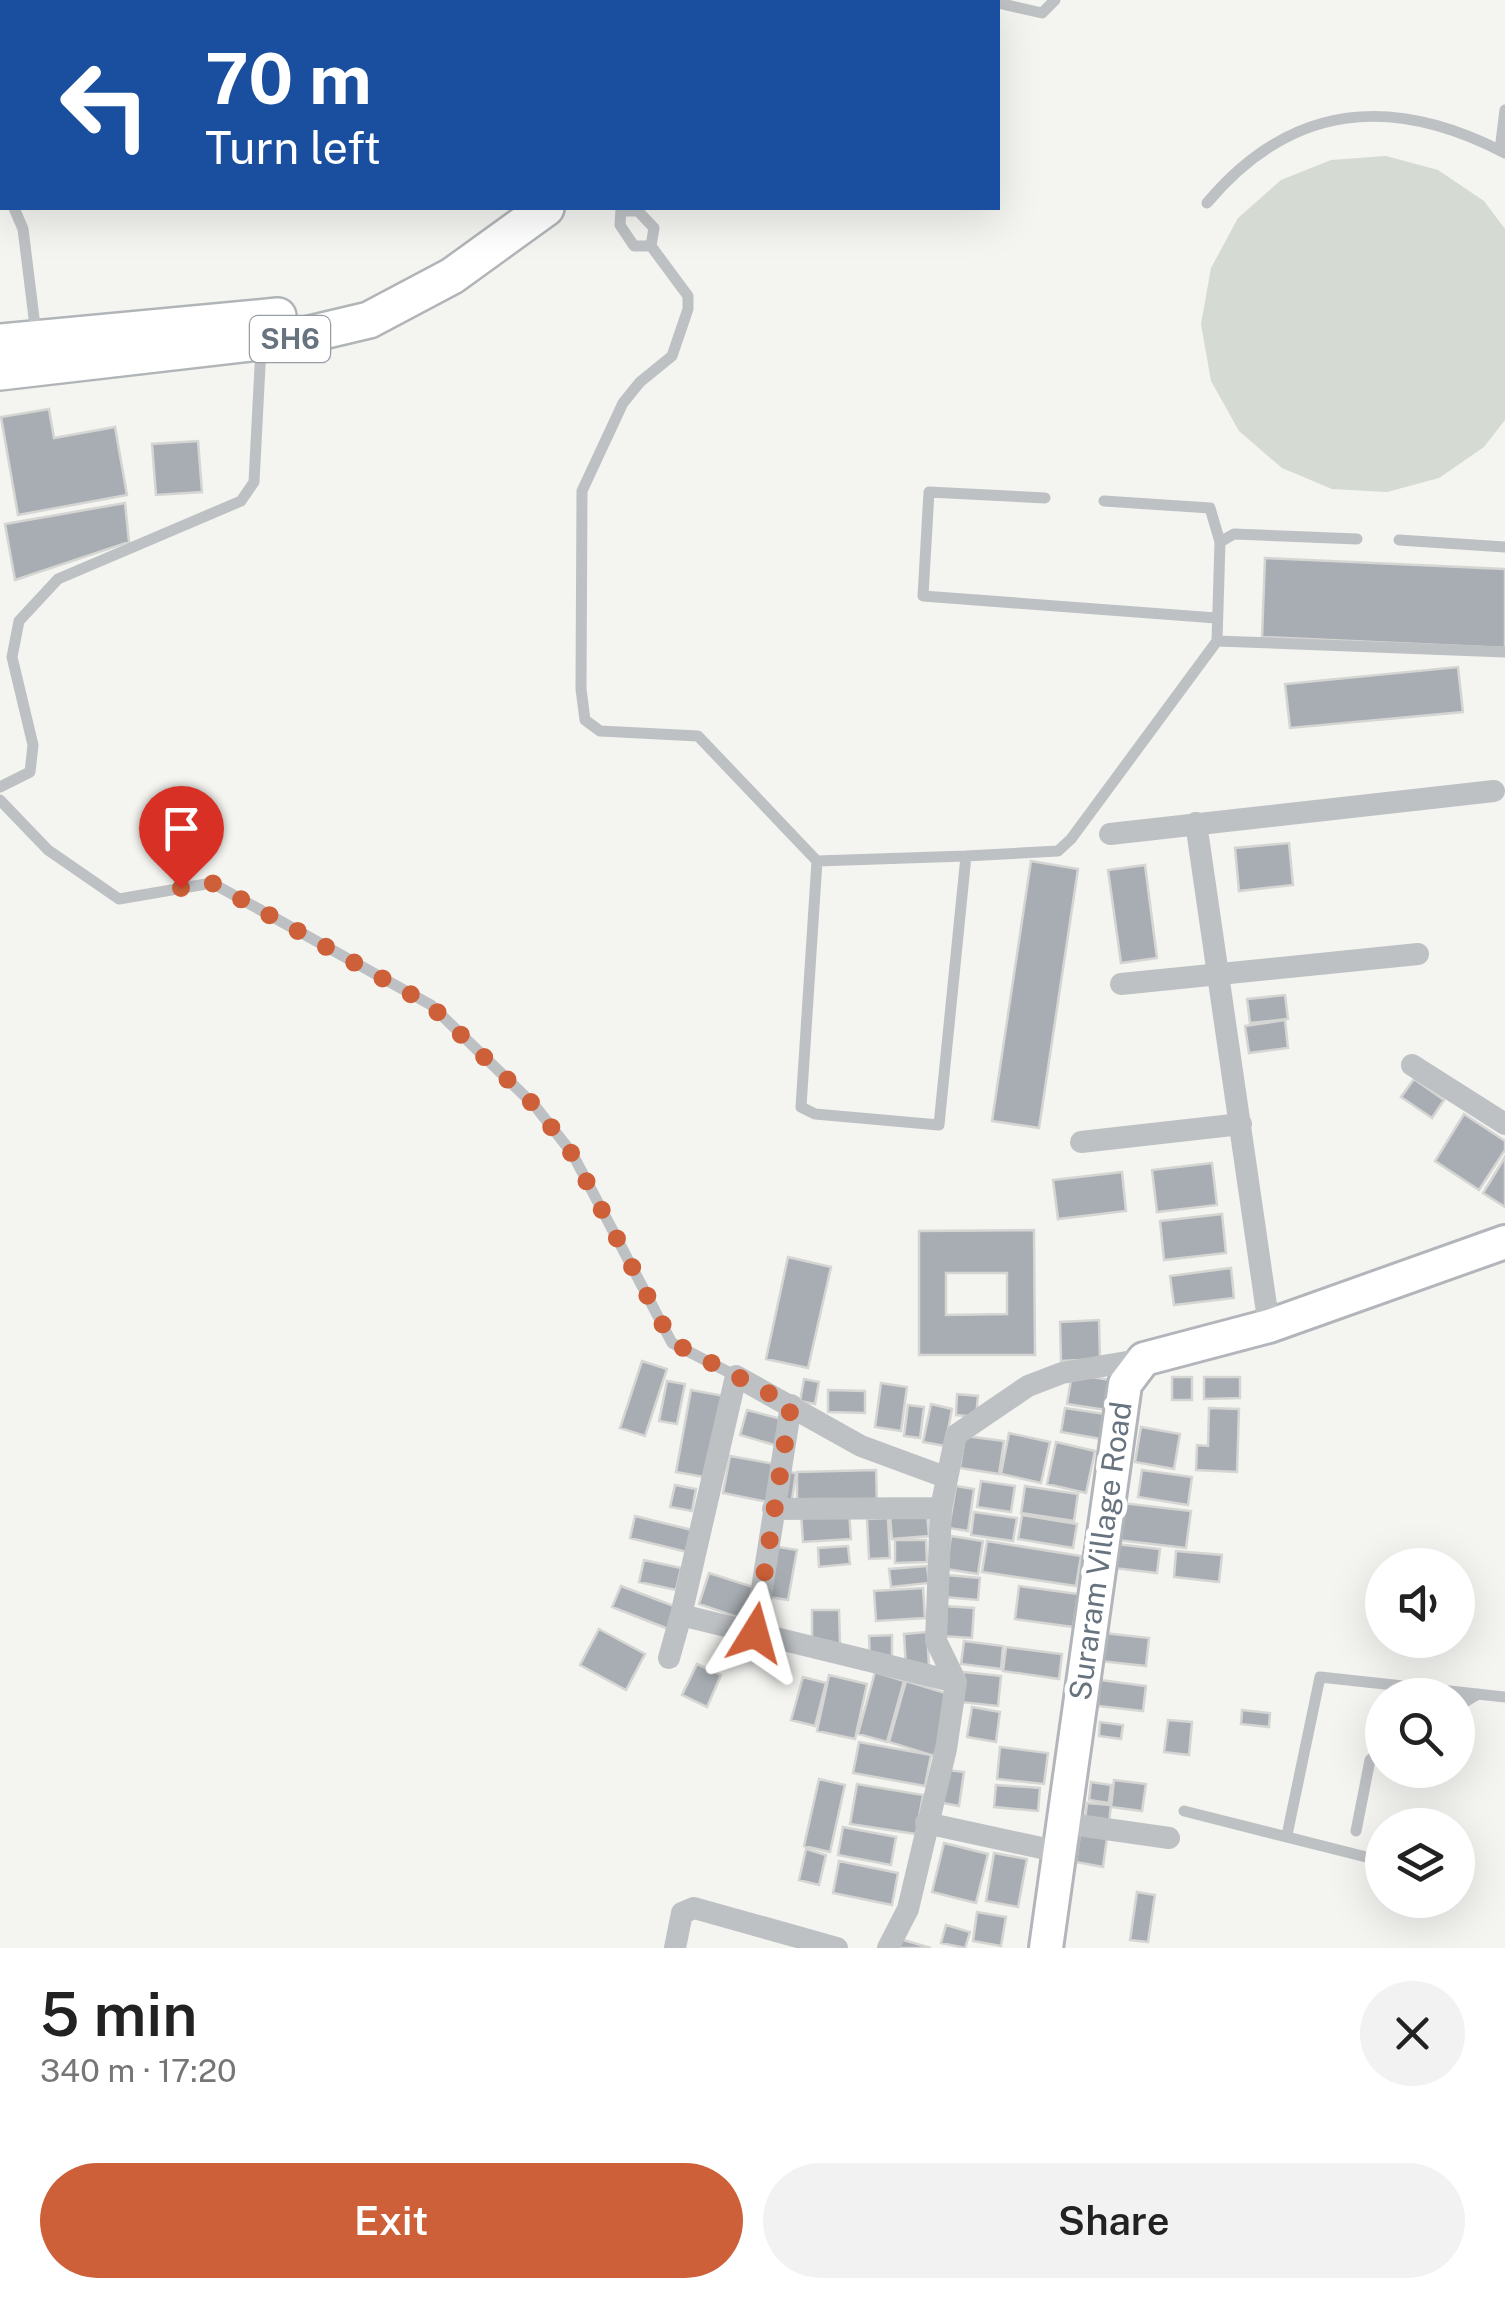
<!DOCTYPE html>
<html lang="en">
<head>
<meta charset="utf-8">
<style>
  :root { --surface:#fff; --page:#f2f2f2; --text:#222; --muted:#767676; --accent:#cd6038 }
  body { margin:0; font-family:"Public Sans",sans-serif; background:var(--page); color:var(--text); height:100vh; display:flex; flex-direction:column; font-size:38px; white-space:nowrap }
  * { box-sizing:border-box; margin:0 }
  p { font-size:32px; color:var(--muted) }
  .icon { flex:none; width:55px; height:55px; fill:none; stroke:currentColor; stroke-width:2; stroke-linecap:round; stroke-linejoin:round }
  .map { position:relative; height:1948px; overflow:hidden }
  .drawer { display:flex; flex-direction:column; background:var(--surface); flex:1 }
  .drawer>* { flex:none }
  .hud { position:absolute; left:0px; top:0px; width:1000px; height:210px; box-shadow:0 10px 40px #0002; background:#1a4fa0; color:#fff; overflow:hidden }
  .fabs { position:absolute; left:1365px; top:1548px; display:grid; gap:20px }
  .fabs a { display:grid; place-items:center; width:110px; height:110px; border-radius:50%; background:var(--surface); box-shadow:0 10px 40px #0002; font-size:50px }
  .pin { position:absolute; display:grid; place-items:center; width:85px; height:85px; color:#fff; margin:-102px -42px; border-radius:50% 50% 50% 0; rotate:-45deg; box-shadow:0 0 10px #0007 }
  .pin .icon { rotate:45deg }
  .me { position:absolute; width:110px; margin:-55px; rotate:8deg; stroke-linejoin:round; filter:drop-shadow(0 0 8px #0008) }
  .turn { display:flex; align-items:center; gap:35px; height:210px; padding:0 40px; font-size:45px }
  .turn .icon { width:130px; height:130px; stroke-width:2.5 }
  .turn b { display:block; font-size:70px; line-height:85px }
  .round { display:grid; place-items:center; flex:none; width:105px; height:105px; border-radius:52px; background:var(--page) }
  .head { display:flex; align-items:center; justify-content:space-between; height:170px; padding:0 40px }
  h1 { font-size:60px; font-weight:600; line-height:75px }
  .button { display:flex; gap:20px; margin-top:auto; padding:20px 40px }
  .button a { flex:1; height:115px; border-radius:60px; background:var(--accent); color:#fff; font-size:40px; font-weight:600; line-height:115px; text-align:center }
  .button a+a { background:var(--page); color:var(--text) }
  .map>svg:first-child { display:block }
  .green { fill:#d5dad2 }
  .water { fill:#b9c1c6 }
  .building { fill:#a7adb2; stroke:#d5d5d3; stroke-width:2.5; fill-rule:evenodd }
  .lines { fill:none; stroke-linecap:round; stroke-linejoin:round }
  .secondary-casing { stroke:#b2b6ba; stroke-width:38 }
  .primary-casing { stroke:#b1b5b8; stroke-width:40 }
  .service { stroke:#bec1c4; stroke-width:11 }
  .minor { stroke:#bec1c4; stroke-width:22 }
  .secondary { stroke:#fff; stroke-width:32 }
  .primary { stroke:#fff; stroke-width:35 }
  .route { stroke:#cd6038; stroke-width:18; stroke-dasharray:0 32.4 }
  .labels { text-anchor:middle; stroke-width:10; stroke-linejoin:round; paint-order:stroke }
  .shield { fill:#fff; stroke:#959da5; stroke-width:2.5 }
  .shield-label { font-size:28px; font-weight:bold; fill:#67737e }
  .street-label { font-size:30px; fill:#67737e; stroke:#fff }
</style>
</head>
<body>
<div class="map">
<svg width="1505" height="1948" viewBox="0 0 1505 1948">
  <rect width="100%" height="100%" fill="#f4f4f1"/>
  <path class="green" d="M 1386,156 L 1438,170 L 1484,201 L 1505,229 L 1505,420 L 1484,447 L 1439,478 L 1387,492 L 1332,489 L 1282,468 L 1239,431 L 1211,381 L 1201,324 L 1211,268 L 1238,218 L 1281,180 L 1331,160 Z"/>
  <path class="water" d="M 200,0 L 717,0 L 714,2 Z"/>
  <path class="building" d="M 49,409 L 54,438 L 115,427 L 127,495 L 18,515 L 1,417 Z
    M 198,441 L 202,492 L 156,495 L 152,444 Z
    M 125,503 L 129,542 L 15,580 L 5,524 Z
    M 1265,558 L 1505,569 L 1505,648 L 1262,637 Z
    M 1458,667 L 1463,712 L 1290,728 L 1285,684 Z
    M 1289,843 L 1293,885 L 1239,891 L 1235,848 Z
    M 1031,861 L 1078,869 L 1039,1128 L 992,1121 Z
    M 1145,865 L 1157,958 L 1121,963 L 1108,870 Z
    M 1285,995 L 1288,1019 L 1250,1023 L 1247,999 Z
    M 1285,1020 L 1288,1048 L 1249,1053 L 1245,1026 Z
    M 1414,1079 L 1444,1100 L 1432,1118 L 1401,1097 Z
    M 1464,1114 L 1505,1141 L 1505,1150 L 1479,1190 L 1435,1161 Z
    M 1505,1157 L 1505,1207 L 1483,1193 Z
    M 1212,1163 L 1217,1205 L 1157,1212 L 1152,1170 Z
    M 1122,1172 L 1126,1211 L 1058,1219 L 1053,1180 Z
    M 1222,1214 L 1226,1253 L 1164,1260 L 1160,1221 Z
    M 1034,1230 L 1035,1355 L 919,1355 L 919,1231 ZM 946,1273 L 1007,1273 L 1007,1314 L 946,1315 Z
    M 788,1257 L 831,1267 L 808,1368 L 766,1359 Z
    M 1231,1268 L 1234,1298 L 1174,1305 L 1170,1276 Z
    M 1099,1320 L 1100,1359 L 1061,1361 L 1060,1322 Z
    M 642,1361 L 667,1369 L 645,1436 L 620,1428 Z
    M 1072,1374 L 1117,1381 L 1112,1411 L 1067,1404 Z
    M 1172,1377 L 1192,1377 L 1192,1400 L 1172,1400 Z
    M 1204,1377 L 1240,1377 L 1240,1398 L 1204,1399 Z
    M 804,1379 L 819,1382 L 815,1404 L 800,1401 Z
    M 667,1381 L 685,1384 L 677,1424 L 659,1421 Z
    M 881,1383 L 907,1387 L 901,1431 L 875,1427 Z
    M 691,1390 L 724,1396 L 710,1478 L 676,1472 Z
    M 828,1390 L 865,1391 L 865,1413 L 828,1412 Z
    M 957,1394 L 978,1396 L 976,1417 L 956,1415 Z
    M 931,1404 L 952,1409 L 945,1446 L 923,1442 Z
    M 908,1405 L 924,1407 L 920,1438 L 904,1436 Z
    M 1065,1408 L 1105,1414 L 1101,1439 L 1061,1432 Z
    M 1209,1408 L 1239,1409 L 1237,1472 L 1196,1470 L 1197,1445 L 1208,1446 Z
    M 747,1410 L 785,1420 L 778,1446 L 740,1435 Z
    M 1141,1427 L 1180,1434 L 1174,1469 L 1135,1462 Z
    M 1009,1433 L 1050,1442 L 1041,1483 L 1001,1474 Z
    M 965,1436 L 1004,1441 L 999,1474 L 960,1468 Z
    M 1056,1442 L 1095,1451 L 1086,1493 L 1047,1484 Z
    M 730,1456 L 775,1464 L 768,1502 L 723,1493 Z
    M 876,1470 L 877,1503 L 797,1505 L 797,1472 Z
    M 1142,1470 L 1192,1477 L 1188,1505 L 1138,1497 Z
    M 782,1471 L 796,1473 L 791,1506 L 777,1504 Z
    M 981,1481 L 1015,1486 L 1011,1512 L 977,1507 Z
    M 675,1485 L 696,1489 L 692,1511 L 670,1507 Z
    M 956,1486 L 974,1489 L 968,1531 L 949,1528 Z
    M 1025,1486 L 1078,1494 L 1074,1521 L 1021,1513 Z
    M 1113,1502 L 1191,1511 L 1186,1548 L 1109,1539 Z
    M 849,1511 L 851,1539 L 803,1542 L 801,1514 Z
    M 974,1512 L 1017,1518 L 1013,1541 L 971,1535 Z
    M 927,1514 L 929,1536 L 892,1539 L 890,1516 Z
    M 1022,1515 L 1077,1524 L 1073,1548 L 1018,1539 Z
    M 635,1516 L 700,1532 L 695,1554 L 630,1538 Z
    M 888,1518 L 890,1558 L 869,1559 L 867,1519 Z
    M 951,1536 L 983,1541 L 978,1574 L 946,1569 Z
    M 895,1540 L 926,1540 L 927,1562 L 895,1563 Z
    M 987,1541 L 1081,1556 L 1076,1586 L 982,1572 Z
    M 1107,1543 L 1160,1549 L 1157,1573 L 1105,1567 Z
    M 773,1546 L 797,1550 L 788,1600 L 763,1596 Z
    M 848,1546 L 850,1564 L 819,1567 L 818,1548 Z
    M 1176,1551 L 1222,1555 L 1219,1582 L 1174,1577 Z
    M 644,1560 L 681,1568 L 676,1590 L 639,1582 Z
    M 927,1566 L 929,1583 L 891,1587 L 889,1569 Z
    M 709,1573 L 753,1587 L 743,1619 L 699,1604 Z
    M 946,1575 L 980,1578 L 978,1600 L 944,1597 Z
    M 621,1586 L 679,1608 L 671,1630 L 612,1607 Z
    M 1019,1586 L 1078,1594 L 1073,1627 L 1015,1619 Z
    M 923,1588 L 925,1618 L 876,1621 L 874,1591 Z
    M 944,1606 L 974,1608 L 972,1638 L 941,1636 Z
    M 812,1610 L 839,1610 L 840,1643 L 812,1644 Z
    M 599,1629 L 645,1654 L 626,1690 L 580,1665 Z
    M 927,1632 L 929,1667 L 906,1669 L 904,1634 Z
    M 1104,1633 L 1149,1638 L 1146,1666 L 1100,1661 Z
    M 892,1635 L 892,1657 L 870,1658 L 869,1636 Z
    M 964,1641 L 1003,1646 L 1001,1669 L 961,1664 Z
    M 1006,1647 L 1062,1654 L 1059,1679 L 1003,1671 Z
    M 697,1664 L 721,1675 L 707,1707 L 682,1695 Z
    M 875,1672 L 904,1681 L 887,1742 L 858,1734 Z
    M 964,1672 L 1001,1676 L 998,1706 L 960,1702 Z
    M 829,1675 L 867,1684 L 855,1739 L 817,1731 Z
    M 803,1677 L 826,1683 L 815,1726 L 791,1720 Z
    M 1100,1680 L 1146,1686 L 1143,1711 L 1098,1706 Z
    M 906,1681 L 952,1695 L 934,1756 L 889,1742 Z
    M 972,1707 L 1000,1712 L 996,1742 L 967,1737 Z
    M 1242,1710 L 1270,1713 L 1269,1727 L 1241,1724 Z
    M 1168,1720 L 1192,1722 L 1189,1755 L 1164,1752 Z
    M 1100,1722 L 1123,1725 L 1121,1739 L 1099,1736 Z
    M 859,1742 L 931,1755 L 925,1786 L 853,1773 Z
    M 1000,1747 L 1048,1753 L 1044,1784 L 997,1779 Z
    M 948,1770 L 964,1772 L 959,1806 L 943,1803 Z
    M 819,1779 L 845,1785 L 830,1852 L 804,1846 Z
    M 1114,1780 L 1146,1784 L 1142,1811 L 1111,1807 Z
    M 1091,1782 L 1111,1785 L 1109,1803 L 1089,1800 Z
    M 857,1784 L 923,1795 L 916,1834 L 850,1824 Z
    M 996,1785 L 1040,1788 L 1038,1811 L 994,1807 Z
    M 1087,1803 L 1111,1805 L 1109,1823 L 1085,1820 Z
    M 843,1827 L 896,1837 L 891,1865 L 838,1855 Z
    M 1080,1834 L 1107,1838 L 1103,1867 L 1076,1862 Z
    M 944,1843 L 988,1854 L 976,1903 L 932,1892 Z
    M 806,1849 L 826,1855 L 819,1885 L 799,1880 Z
    M 994,1853 L 1027,1859 L 1018,1907 L 986,1901 Z
    M 839,1861 L 898,1873 L 892,1905 L 833,1893 Z
    M 1137,1892 L 1155,1895 L 1148,1942 L 1130,1940 Z
    M 977,1912 L 1006,1917 L 1001,1946 L 973,1941 Z
    M 946,1925 L 970,1932 L 965,1948 L 941,1943 Z
    M 900,1939 L 931,1948 L 898,1948 Z"/>
  <g class="lines">
    <g class="secondary-casing">
      <path id="secondary" d="M 1046,1948 L 1125,1384 L 1144,1359 L 1269,1326 L 1505,1242"/>
    </g>
    <g class="primary-casing">
      <path id="primary" d="M 779,2 L 782,0
        M 810,2 L 813,0
        M 0,342 L 278,316
        M 0,372 L 293,338 L 369,320 L 452,276 L 546,208"/>
    </g>
    <path class="service" d="M 998,3 L 1042,13 L 1055,0
      M 1500,150 L 1505,110
      M 0,190 L 2,192
      M 1207,203 C 1291,103 1391,94 1505,153
      M 14,208 L 23,229 L 36,334
      M 621,208 L 620,225 L 634,246 L 651,246
      M 623,211 L 638,211 L 654,228 L 651,246 L 688,296 L 688,309 L 672,356 L 640,382 L 623,403 L 582,491 L 581,689 L 585,720 L 600,731 L 698,736 L 817,861 L 966,856
      M 1045,498 L 929,492 L 923,596 L 1216,618
      M 1104,501 L 1210,508 L 1220,542
      M 1399,540 L 1505,547
      M 1217,641 L 1505,652
      M 0,787 L 30,772 L 33,745 L 12,657 L 19,621 L 58,579 L 241,501 L 254,482 L 261,347
      M 0,800 L 48,850 L 119,899 L 212,883 L 431,1005 L 535,1106 L 572,1153 L 672,1343 L 736,1376
      M 817,861 L 801,1107 L 815,1114 L 939,1125 L 966,856 L 1058,851 L 1071,839 L 1217,641 L 1220,542 L 1234,534 L 1357,539
      M 1458,1706 L 1478,1694
      M 1184,1811 L 1382,1861
      M 1356,1831 L 1370,1760 L 1382,1750
      M 1287,1835 L 1320,1677 L 1505,1697"/>
    <path class="minor" d="M 1196,823 L 1269,1326
      M 1110,834 L 1494,791
      M 1121,984 L 1418,954
      M 1412,1065 L 1505,1124
      M 1081,1142 L 1241,1124
      M 945,1477 L 861,1446 L 736,1376 L 681,1615 L 956,1682
      M 773,1509 L 941,1508
      M 755,1633 L 791,1405
      M 669,1658 L 681,1615
      M 926,1823 L 1060,1852
      M 1064,1823 L 1169,1838
      M 675,1948 L 682,1913 L 694,1908 L 837,1948
      M 888,1948 L 908,1909 L 946,1749 L 956,1682 L 936,1641 L 941,1508 L 956,1435 L 1028,1386 L 1062,1373 L 1144,1359"/>
    <use href="#secondary" class="secondary"/>
    <use href="#primary" class="primary"/>
  </g>
  <g class="lines">
    <path class="route" d="M 181,888 L 212,883 L 430,1005 L 535,1106 L 572,1154 L 672,1342 L 791,1405 L 755,1633"/>
  </g>
  <g class="labels">
    <rect class="shield" x="250" y="316" width="80" height="46" rx="8"/>
    <g class="shield-label">
      <text x="290" y="349">SH6</text>
    </g>
    <g class="street-label">
      <text transform="translate(1101 1551) rotate(-82)" y="10">Suraram Village Road</text>
    </g>
  </g>
</svg>
<div class="fabs">
<a><svg class="icon" aria-label="sound" viewBox="0 0 24 24"><path d="M4 9h4l5-4v14l-5-4H4zM17 9q2 3 0 6"/></svg></a>
<a><svg class="icon" aria-label="search" viewBox="0 0 24 24"><circle cx="10" cy="10" r="6"/><path d="M15 15l6 6"/></svg></a>
<a><svg class="icon" aria-label="layers" viewBox="0 0 24 24"><path d="M12 4l9 5-9 5-9-5zM3 14l9 5 9-5"/></svg></a>
</div>
<div class="pin" style="left:181px;top:888px;background:#d93025"><svg class="icon" aria-label="arrive" viewBox="0 0 24 24"><path d="M6 21V4h12l-3 4 3 4H6"/></svg></div>
<svg class="me" style="left:755px;top:1633px" viewBox="-20 -20 40 40"><path d="M0-17L14 15 0 8-14 15z" fill="#cd6038" stroke="#fff" stroke-width="4"/></svg>
<div class="hud">
<div class="turn"><svg class="icon" aria-label="left" viewBox="0 0 24 24"><path d="M17 20v-9H6M10 6l-5 5 5 5"/></svg><div><b>70 m</b>Turn left</div></div>
</div>
</div>
<section class="drawer">
<div class="head"><div><h1>5 min</h1><p>340 m · 17:20</p></div><a class="round"><svg class="icon" aria-label="close" viewBox="0 0 24 24"><path d="M6 6l12 12M18 6L6 18"/></svg></a></div>
<div class="button"><a>Exit</a><a>Share</a></div>
</section>
</body>
</html>
